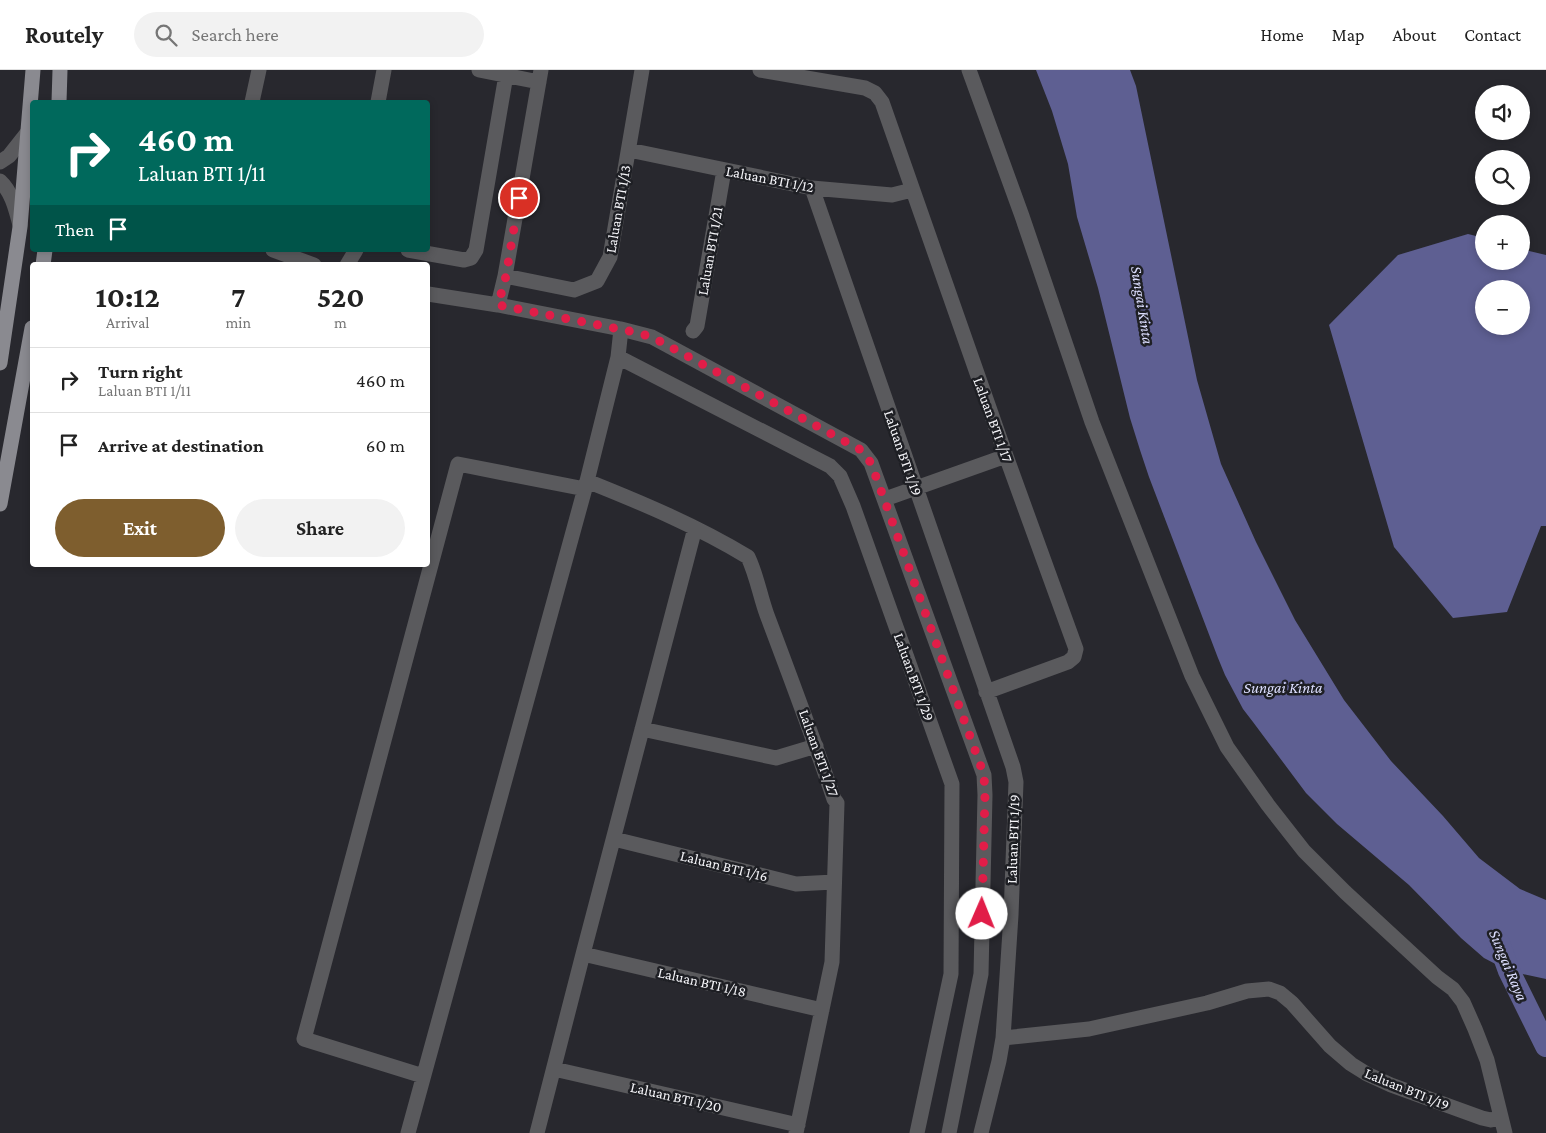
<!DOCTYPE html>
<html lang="en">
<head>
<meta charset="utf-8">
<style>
  :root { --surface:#fff; --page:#f2f2f2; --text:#222; --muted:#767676; --line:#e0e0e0; --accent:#7e5e2e }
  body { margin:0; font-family:"Crimson Pro",serif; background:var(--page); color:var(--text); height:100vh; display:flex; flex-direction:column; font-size:19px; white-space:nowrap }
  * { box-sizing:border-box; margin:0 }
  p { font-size:16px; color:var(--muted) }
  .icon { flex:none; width:28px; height:28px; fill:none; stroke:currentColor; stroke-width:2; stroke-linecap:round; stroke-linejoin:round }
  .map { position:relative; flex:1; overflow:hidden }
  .side { position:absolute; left:30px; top:192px; width:400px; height:305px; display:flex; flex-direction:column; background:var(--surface); border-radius:5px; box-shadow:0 2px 8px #0003 }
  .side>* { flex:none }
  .banner { position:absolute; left:30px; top:30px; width:400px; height:152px; border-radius:5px; box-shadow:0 2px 8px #0003; background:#00695c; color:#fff; overflow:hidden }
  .controls { position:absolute; left:1475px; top:15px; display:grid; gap:10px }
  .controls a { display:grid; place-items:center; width:55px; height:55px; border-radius:50%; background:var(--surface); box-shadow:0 2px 8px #0003; font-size:25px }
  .pin { position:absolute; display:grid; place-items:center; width:42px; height:42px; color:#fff; margin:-21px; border:2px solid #fff; border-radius:50%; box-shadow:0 1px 5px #0007 }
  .me { position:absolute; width:55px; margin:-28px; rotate:1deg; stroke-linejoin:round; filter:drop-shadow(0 0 4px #0008) }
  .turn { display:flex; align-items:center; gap:18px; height:105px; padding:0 25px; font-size:22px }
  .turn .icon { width:65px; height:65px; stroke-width:2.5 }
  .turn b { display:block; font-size:35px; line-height:42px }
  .then { display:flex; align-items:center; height:48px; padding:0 25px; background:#0003; gap:10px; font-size:19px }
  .eta { display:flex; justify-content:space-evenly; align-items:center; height:85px; text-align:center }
  .eta b { font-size:30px; font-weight:700; line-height:35px }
  .cta { display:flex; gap:10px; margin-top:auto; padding:10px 25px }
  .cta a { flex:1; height:58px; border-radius:30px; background:var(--accent); color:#fff; font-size:20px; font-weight:700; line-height:58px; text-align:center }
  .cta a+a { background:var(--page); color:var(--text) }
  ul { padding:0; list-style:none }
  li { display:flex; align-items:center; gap:15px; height:65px; padding:0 25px; border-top:1px solid var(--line) }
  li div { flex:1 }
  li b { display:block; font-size:19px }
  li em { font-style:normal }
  header { display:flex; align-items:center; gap:30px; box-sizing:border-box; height:70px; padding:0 25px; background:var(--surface); border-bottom:1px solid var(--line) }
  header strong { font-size:24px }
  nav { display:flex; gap:28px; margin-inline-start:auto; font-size:18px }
  .search { width:350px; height:45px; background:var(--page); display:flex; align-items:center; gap:12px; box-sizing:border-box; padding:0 18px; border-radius:28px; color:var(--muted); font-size:19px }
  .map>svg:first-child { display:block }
  .water { fill:#5e5f92; fill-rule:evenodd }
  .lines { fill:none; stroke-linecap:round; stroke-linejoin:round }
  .river { stroke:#5e5f92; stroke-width:22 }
  .minor { stroke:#5a5a5d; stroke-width:15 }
  .major { stroke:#8a8a90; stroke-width:15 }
  .route { stroke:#e11d48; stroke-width:9; stroke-dasharray:0 16.2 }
  .labels { text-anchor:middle; stroke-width:5; stroke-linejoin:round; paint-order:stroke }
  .street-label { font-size:15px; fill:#f4f4f8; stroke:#1e1f24 }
  .water-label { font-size:16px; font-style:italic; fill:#dcdefe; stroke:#1e1f24 }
</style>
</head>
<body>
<header>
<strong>Routely</strong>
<div class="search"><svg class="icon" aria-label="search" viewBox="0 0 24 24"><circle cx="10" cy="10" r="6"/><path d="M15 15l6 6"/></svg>Search here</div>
<nav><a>Home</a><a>Map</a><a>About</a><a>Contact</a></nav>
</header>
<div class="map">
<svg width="1546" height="1063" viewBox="0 0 1546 1063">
  <rect width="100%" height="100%" fill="#28282e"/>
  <path class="water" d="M 1036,0 L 1130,0 L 1136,16 L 1197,310 L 1221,394 L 1256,472 L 1295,550 L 1344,630 L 1391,691 L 1443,746 L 1479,788 L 1520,819 L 1546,830 L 1546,909 L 1509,901 L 1484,888 L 1461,868 L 1409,815 L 1337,754 L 1306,723 L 1253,652 L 1243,639 L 1225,605 L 1218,588 L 1149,407 L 1140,380 L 1130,348 L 1098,218 L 1077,147 L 1068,94 L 1052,41 Z
    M 1468,164 L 1484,168 L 1484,191 L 1521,191 L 1521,179 L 1546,185 L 1546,456 L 1541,456 L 1507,542 L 1453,548 L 1394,477 L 1329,255 L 1398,185 ZM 1484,219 L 1521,219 L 1521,256 L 1484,256 Z"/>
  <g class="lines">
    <path class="river" d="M 1499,873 L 1509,901 L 1546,976"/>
    <path class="minor" d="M 479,0 L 539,12
      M 760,0 L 865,18 L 875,23 L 882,32 L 1006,386 L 1076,579 L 1074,587 L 1068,592 L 986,622
      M 969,0 L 1022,146 L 1092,352 L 1192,606 L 1227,677 L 1268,735 L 1304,781 L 1345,822 L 1437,907 L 1453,919 L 1463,932 L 1475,959 L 1487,990 L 1505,1063
      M 252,32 L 259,0
      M 378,32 L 384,0
      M 629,80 L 812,118 L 892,125 L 912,120
      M 0,92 L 9,86 L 28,62
      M 0,111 C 12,122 16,140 20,155
      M 812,118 L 1013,697 L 1016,712 L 1011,845 L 1003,968 L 1089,959 L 1207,933 L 1247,921 L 1269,919 L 1280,923 L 1292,933 L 1330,976 L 1351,994 L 1367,1004 L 1391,1015 L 1482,1048 L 1491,1050 L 1501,1048
      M 273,180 L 314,195
      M 408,180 L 464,190 L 471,188 L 476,180 L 506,5
      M 347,195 L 356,180
      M 505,206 L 574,220 L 597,211 L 610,187 L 642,0
      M 428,224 L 498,235 L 621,259 L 652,267 L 861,380 L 871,393 L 984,705 L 985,725 L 981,904 L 949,1063
      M 498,235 L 505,206 L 541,0
      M 693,261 L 697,256 L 724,100
      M 618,287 L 830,396 L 840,406 L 853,436 L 952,714 L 951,904 L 917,1063
      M 587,411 C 642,433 697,456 748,487 C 757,506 760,526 767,545 C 790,606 813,667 834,729 L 837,733 L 832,892 L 796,1063
      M 885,429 L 1006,386
      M 642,659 L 776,688 L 816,676
      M 614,769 L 796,814 L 834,812
      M 583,884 L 822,940
      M 554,999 L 798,1055
      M 423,1006 L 304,969 L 458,394 L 585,419
      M 408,1063 L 587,411 L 618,287 L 621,259
      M 537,1063 L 583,884 L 695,458
      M 981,1063 L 999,991 L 1003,968"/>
    <path class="major" d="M 59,32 L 60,0
      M 43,195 L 45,180
      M 0,293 L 20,157 L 33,0
      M 0,434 L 32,258"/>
  </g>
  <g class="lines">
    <path class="route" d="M 519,128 L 506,206 L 498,235 L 634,262 L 652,267 L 861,380 L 871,393 L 984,705 L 985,725 L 982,844"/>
  </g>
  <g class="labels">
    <g class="street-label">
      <text transform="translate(770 109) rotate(11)" y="5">Laluan BTI 1/12</text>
      <text transform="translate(618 139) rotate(-80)" y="5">Laluan BTI 1/13</text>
      <text transform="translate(710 181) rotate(-80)" y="5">Laluan BTI 1/21</text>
      <text transform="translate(993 350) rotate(70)" y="5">Laluan BTI 1/17</text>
      <text transform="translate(903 383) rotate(71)" y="5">Laluan BTI 1/19</text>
      <text transform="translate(914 607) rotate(70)" y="5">Laluan BTI 1/29</text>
      <text transform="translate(819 683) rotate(70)" y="5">Laluan BTI 1/27</text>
      <text transform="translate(1013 769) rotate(-88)" y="5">Laluan BTI 1/19</text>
      <text transform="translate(724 796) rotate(14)" y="5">Laluan BTI 1/16</text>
      <text transform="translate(702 912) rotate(13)" y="5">Laluan BTI 1/18</text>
      <text transform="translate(1407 1019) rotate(22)" y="5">Laluan BTI 1/19</text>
      <text transform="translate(676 1027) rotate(13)" y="5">Laluan BTI 1/20</text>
    </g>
    <g class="water-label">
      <text transform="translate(1143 235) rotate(81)" y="6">Sungai Kinta</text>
      <text x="1283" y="623">Sungai Kinta</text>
      <text transform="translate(1509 895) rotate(67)" y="6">Sungai Raya</text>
    </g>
  </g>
</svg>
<div class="controls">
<a><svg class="icon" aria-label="sound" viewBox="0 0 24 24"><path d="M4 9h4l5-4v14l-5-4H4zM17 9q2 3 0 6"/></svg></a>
<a><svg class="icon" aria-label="search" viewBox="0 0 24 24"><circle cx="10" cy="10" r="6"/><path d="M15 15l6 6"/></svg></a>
<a>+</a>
<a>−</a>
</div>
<div class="pin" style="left:519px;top:128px;background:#d93025"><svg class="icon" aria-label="arrive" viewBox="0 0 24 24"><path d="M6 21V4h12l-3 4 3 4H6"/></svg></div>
<svg class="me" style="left:982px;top:844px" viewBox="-20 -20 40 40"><circle r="19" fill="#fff"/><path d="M0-13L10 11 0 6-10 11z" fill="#e11d48"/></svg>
<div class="banner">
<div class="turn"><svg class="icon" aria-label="right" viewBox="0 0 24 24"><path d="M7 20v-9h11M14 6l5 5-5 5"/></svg><div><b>460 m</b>Laluan BTI 1/11</div></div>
<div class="then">Then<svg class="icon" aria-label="arrive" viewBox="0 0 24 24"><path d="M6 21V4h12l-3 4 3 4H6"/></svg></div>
</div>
<section class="side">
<div class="eta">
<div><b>10:12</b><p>Arrival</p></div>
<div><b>7</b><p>min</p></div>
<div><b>520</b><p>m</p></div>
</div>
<ul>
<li><svg class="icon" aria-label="right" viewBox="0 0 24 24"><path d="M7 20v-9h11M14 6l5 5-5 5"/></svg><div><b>Turn right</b><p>Laluan BTI 1/11</p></div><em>460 m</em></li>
<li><svg class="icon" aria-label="arrive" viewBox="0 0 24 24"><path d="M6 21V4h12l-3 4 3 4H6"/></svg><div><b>Arrive at destination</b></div><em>60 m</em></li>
</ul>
<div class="cta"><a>Exit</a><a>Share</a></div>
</section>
</div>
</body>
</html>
